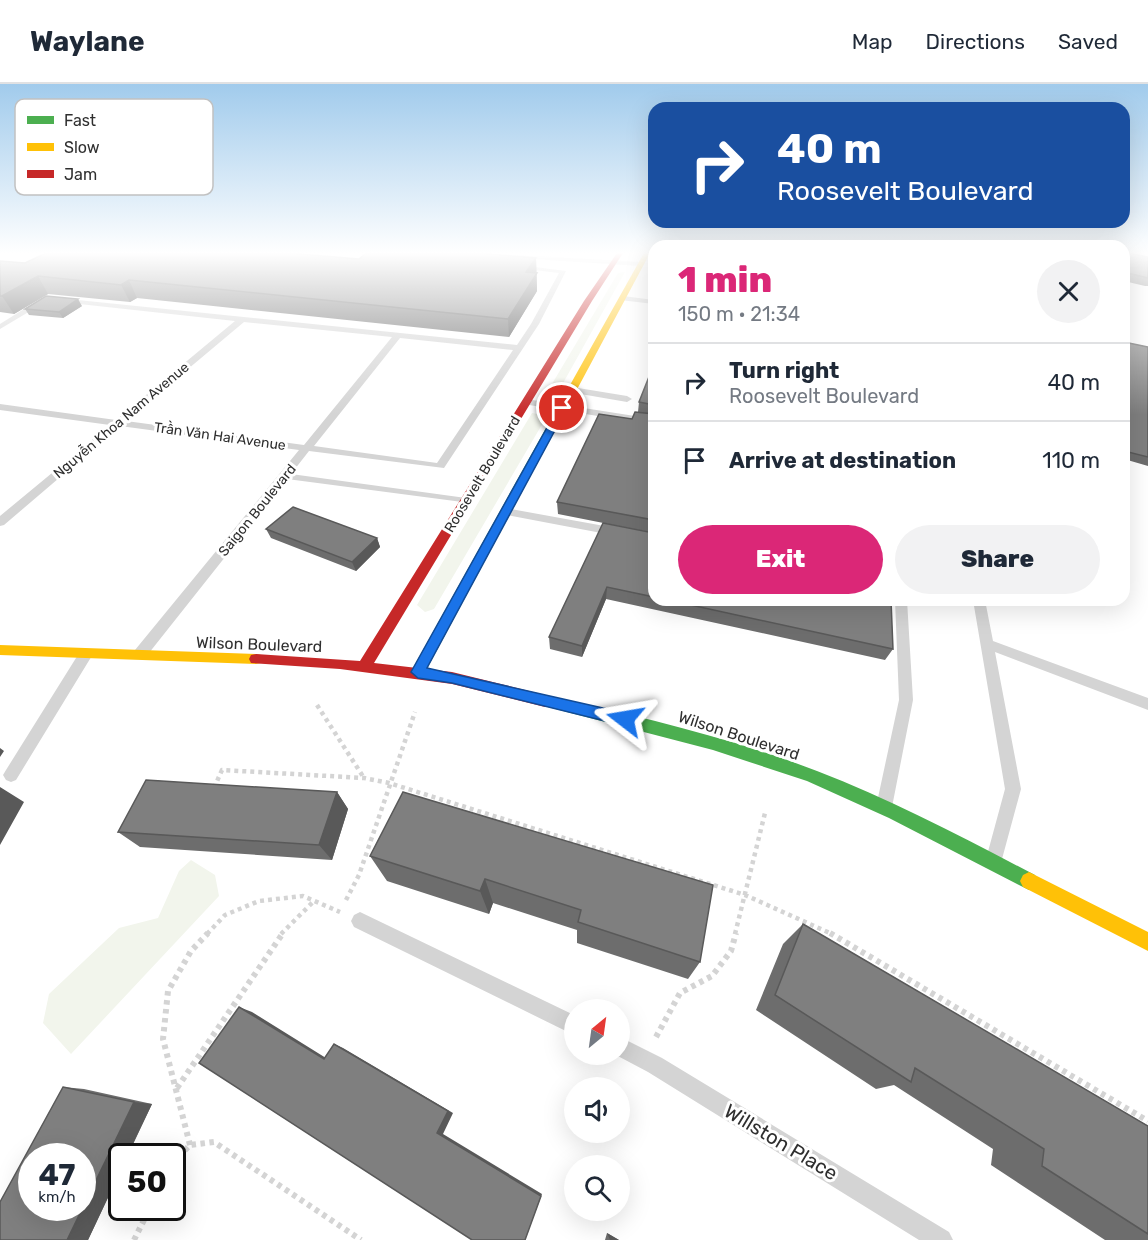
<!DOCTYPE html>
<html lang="en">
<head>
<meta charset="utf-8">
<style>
  :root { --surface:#fff; --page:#f2f2f3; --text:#1f2937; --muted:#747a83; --line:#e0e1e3; --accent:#db2777 }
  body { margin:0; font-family:Rubik,sans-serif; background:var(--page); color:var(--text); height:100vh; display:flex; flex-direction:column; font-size:22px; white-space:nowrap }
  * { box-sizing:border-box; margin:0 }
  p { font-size:20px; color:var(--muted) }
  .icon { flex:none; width:33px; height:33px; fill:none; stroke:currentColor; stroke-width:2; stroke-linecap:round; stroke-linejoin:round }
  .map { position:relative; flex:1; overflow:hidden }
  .side { position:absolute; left:648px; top:156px; width:482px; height:366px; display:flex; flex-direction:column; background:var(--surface); border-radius:18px; box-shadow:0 6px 24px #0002 }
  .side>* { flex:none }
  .guide { position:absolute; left:648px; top:18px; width:482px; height:126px; border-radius:18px; box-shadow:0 6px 24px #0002; background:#1a4fa0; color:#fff; overflow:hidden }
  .needle { width:39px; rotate:29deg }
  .buttons { position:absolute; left:564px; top:915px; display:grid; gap:12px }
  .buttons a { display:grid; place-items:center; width:66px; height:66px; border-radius:50%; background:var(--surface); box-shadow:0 6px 24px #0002; font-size:30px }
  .speed { position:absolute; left:18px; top:1059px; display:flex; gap:12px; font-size:30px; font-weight:700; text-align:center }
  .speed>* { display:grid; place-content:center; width:78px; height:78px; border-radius:50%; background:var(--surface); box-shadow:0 6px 24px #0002; line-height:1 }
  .speed small { font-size:15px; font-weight:400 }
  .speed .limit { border:3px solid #111; border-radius:9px; background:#fff; color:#111 }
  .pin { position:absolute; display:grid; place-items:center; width:51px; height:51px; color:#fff; margin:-26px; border:3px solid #fff; border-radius:50%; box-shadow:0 2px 6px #0007 }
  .me { position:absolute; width:66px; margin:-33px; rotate:284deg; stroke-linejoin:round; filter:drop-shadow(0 0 4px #0008) }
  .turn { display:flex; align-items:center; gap:21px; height:126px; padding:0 30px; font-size:27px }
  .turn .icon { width:78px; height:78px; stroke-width:2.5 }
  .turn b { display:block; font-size:42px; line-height:51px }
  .round { display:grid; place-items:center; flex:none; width:63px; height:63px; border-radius:32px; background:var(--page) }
  .head { display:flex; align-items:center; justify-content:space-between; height:102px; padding:0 30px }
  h1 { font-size:36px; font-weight:800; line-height:45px; color:var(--accent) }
  .button { display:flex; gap:12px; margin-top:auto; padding:12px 30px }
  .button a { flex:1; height:69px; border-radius:36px; background:var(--accent); color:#fff; font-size:24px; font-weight:800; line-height:69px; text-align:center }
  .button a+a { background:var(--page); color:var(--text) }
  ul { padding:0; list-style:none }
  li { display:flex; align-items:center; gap:18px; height:78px; padding:0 30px; border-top:2px solid var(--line) }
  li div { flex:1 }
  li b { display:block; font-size:22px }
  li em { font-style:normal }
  header { display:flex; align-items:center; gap:36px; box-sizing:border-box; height:84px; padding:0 30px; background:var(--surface); border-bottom:2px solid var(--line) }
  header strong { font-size:28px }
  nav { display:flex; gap:33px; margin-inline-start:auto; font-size:21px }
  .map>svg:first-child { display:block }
  .green { fill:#f2f5ec }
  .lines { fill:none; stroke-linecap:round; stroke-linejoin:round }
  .path-far1 { stroke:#d4d4d4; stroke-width:4.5; stroke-dasharray:4 4; stroke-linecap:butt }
  .path { stroke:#d4d4d4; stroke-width:6; stroke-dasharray:4.5 4.5; stroke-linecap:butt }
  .lane { fill:#d4d4d4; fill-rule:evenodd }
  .fast { fill:#4caf50; fill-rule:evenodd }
  .slow { fill:#ffc107; fill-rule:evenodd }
  .jam { fill:#c62828; fill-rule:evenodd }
  .wall { fill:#6d6d6d }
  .shaded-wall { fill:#595959 }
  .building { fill:#7f7f7f; stroke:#595959; stroke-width:1.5; fill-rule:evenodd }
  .route { fill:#1a73e8; stroke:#114b97; stroke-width:1.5 }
  .labels { text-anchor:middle; stroke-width:6; stroke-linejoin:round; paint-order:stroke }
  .far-street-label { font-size:14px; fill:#2f2f2f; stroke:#fff }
  .street-label { font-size:16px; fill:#2f2f2f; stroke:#fff }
  .near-street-label { font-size:20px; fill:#2f2f2f; stroke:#fff }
  .key { fill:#fff; stroke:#c1c1c1; stroke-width:1.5 }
  .key-label { font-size:16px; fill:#2f2f2f }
</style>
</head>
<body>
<header>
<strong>Waylane</strong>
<nav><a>Map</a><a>Directions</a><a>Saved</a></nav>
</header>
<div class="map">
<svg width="1148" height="1156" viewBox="0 0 1148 1156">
  <rect width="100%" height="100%" fill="#fff"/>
  <path class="green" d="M 625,188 L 557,310 L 547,312 L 546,310 L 618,189 Z
    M 532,329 L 547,332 L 434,525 L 425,528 L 417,521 Z
    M 191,776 L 215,791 L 219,812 L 71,970 L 43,939 L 49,910 L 119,844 L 158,834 L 179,787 Z"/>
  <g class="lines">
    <path class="path-far1" d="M 317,621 L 364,694
      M 214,704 L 222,686 L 364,694 L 389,699 L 745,811 L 832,850
      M 346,816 L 359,791 L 415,628
      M 207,850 L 225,831 L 259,817 L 303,812 L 340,828
      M 281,850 L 314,817
      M 735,850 L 765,729"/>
    <path class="path" d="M 830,849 L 1148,1037
      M 656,953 L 680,909 L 712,892 L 731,867 L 736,849
      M 177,1004 L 283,849
      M 190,1061 L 163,955 L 168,907 L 191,867 L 208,849
      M 172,1079 L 190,1061 L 214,1058 L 361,1156
      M 134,1156 L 150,1124"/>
    <path class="lane" d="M 518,171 L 641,178 L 644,180 L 641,182 L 516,174 Z
      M 519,181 L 566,187 L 539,240 L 444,384 L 309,367 L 291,390 L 466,414 L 471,417 L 470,419 L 287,395 L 145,574 L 135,574 L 133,570 L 135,566 L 299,366 L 120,342 L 4,441 L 0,442 L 0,432 L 110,341 L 0,326 L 0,320 L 116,336 L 235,237 L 61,218 L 57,216 L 58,214 L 517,261 L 531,240 L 559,189 L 517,184 ZM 244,238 L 392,253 L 304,361 L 126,337 ZM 400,254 L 513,266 L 437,379 L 314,362 Z
      M 623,212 L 654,216 L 654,220 L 620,216 L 620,212 Z
      M 40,215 L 47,217 L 0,245 L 0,240 Z
      M 572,303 L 627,312 L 632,315 L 627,318 L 569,308 L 569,304 Z
      M 526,315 L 654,335 L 654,341 L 523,320 L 523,316 Z
      M 505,424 L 654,451 L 654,459 L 501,430 L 501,426 Z
      M 895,516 L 907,516 L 913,616 L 892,723 L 890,728 L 884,730 L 878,728 L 876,723 L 899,616 Z
      M 973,516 L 985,516 L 993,557 L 1148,614 L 1148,626 L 995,568 L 1021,705 L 1002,775 L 1000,781 L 994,783 L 988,781 L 986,775 L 1005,705 Z
      M 86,565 L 91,566 L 93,570 L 16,696 L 11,698 L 6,696 L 3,691 L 6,686 L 81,566 Z
      M 360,828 L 574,931 L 574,951 L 354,843 L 351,837 L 354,831 Z
      M 620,953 L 662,974 L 949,1148 L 953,1156 L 919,1156 L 648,988 L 614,970 L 620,970 Z"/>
    <path class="fast" d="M 561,323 L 566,326 L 423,592 L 413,592 L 411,588 L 413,584 L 556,326 Z
      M 545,611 C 637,632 729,653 817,687 C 892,716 964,754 1035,791 L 1038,797 L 1035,803 L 1029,806 L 1023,803 L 889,734 L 807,697 L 713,666 L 540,621 L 538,617 L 540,613 Z"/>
    <path class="slow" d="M 644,169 L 650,169 L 566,326 L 558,328 L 556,326 Z
      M 0,561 L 256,570 L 261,571 L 263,575 L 261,579 L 256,580 L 0,571 Z
      M 1029,788 L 1148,848 L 1148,867 L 1023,803 L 1020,797 L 1023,791 Z"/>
    <path class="jam" d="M 617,169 L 623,169 L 592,217 L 374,579 L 452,588 L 545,611 L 550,613 L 552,617 L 550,621 L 545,623 L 452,600 L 340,585 L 251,579 L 249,575 L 251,571 L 256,570 L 360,577 L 584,217 Z"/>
  </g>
  <path class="wall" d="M 1124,169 L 1148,173 L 1148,202 L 1145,202 L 1124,197 Z
    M 536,174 L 537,207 L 509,253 L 137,214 L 130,218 L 48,210 L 14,230 L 0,228 L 0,177 L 25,179 Z
    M 82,222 L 63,234 L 29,231 L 25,225 Z
    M 1124,258 L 1148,263 L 1148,382 L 1124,375 Z
    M 654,280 L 654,449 L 558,430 L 557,418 L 638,328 L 639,318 Z
    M 266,445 L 377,454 L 380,463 L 356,487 L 271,454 Z
    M 654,449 L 654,516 L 891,516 L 893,565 L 885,576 L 606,515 L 582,573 L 550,565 L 549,553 Z
    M 337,708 L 348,725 L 332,776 L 140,763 L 118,748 Z
    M 403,708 L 700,878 L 688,895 L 577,859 L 577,846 L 493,819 L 489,830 L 387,797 L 370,772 Z
    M 803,840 L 1148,1042 L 1148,1156 L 1105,1156 L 991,1081 L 993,1065 L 894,1001 L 876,1005 L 756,926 L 783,860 Z
    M 63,1003 L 84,1005 L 152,1020 L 88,1156 L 0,1156 Z
    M 607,1149 L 619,1156 L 605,1156 Z"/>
  <path class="shaded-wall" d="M 536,174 L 537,207 L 509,253 L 508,235 L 526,188 Z
    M 38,192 L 48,210 L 14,230 L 2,212 Z
    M 129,196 L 137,214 L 130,218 L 121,201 Z
    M 78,215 L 82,222 L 63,234 L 59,228 Z
    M 377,454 L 380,463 L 356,487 L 352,478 Z
    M 607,503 L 606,515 L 582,573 L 582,562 Z
    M 0,664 L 4,667 L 0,673 Z
    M 0,703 L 24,718 L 0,761 Z
    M 337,708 L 348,725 L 332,776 L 319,761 Z
    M 485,795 L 493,819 L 489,830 L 480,807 Z
    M 239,923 L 252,928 L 334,979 L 324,975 Z
    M 334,960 L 343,964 L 453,1029 L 443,1050 L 542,1110 L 525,1156 L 437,1049 Z
    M 134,1018 L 152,1020 L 127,1072 L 122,1072 L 122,1084 L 88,1156 L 67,1156 Z
    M 607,1149 L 619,1156 L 610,1156 Z"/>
  <path class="building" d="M 46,169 L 289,169 L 359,175 L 366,169 L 479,169 L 536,174 L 526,188 L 537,189 L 508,235 L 129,196 L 121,201 L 38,192 L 2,212 L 0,212 L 0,177 L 25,179 Z
    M 1124,169 L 1129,169 L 1148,173 L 1148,194 L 1124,188 Z
    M 46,212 L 78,215 L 59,228 L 25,225 Z
    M 1124,258 L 1148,263 L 1148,373 L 1124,367 Z
    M 654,280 L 654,321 L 639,318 Z
    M 635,328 L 654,330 L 654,436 L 557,418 L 599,330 L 632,335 Z
    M 293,423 L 377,454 L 352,478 L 266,445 Z
    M 603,439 L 654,449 L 654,513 L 607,503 L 582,562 L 549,553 Z
    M 668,516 L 891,516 L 893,565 Z
    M 146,696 L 337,708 L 319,761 L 118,748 Z
    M 403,708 L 713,801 L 700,878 L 578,838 L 581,826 L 485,795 L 480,807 L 370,772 Z
    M 803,840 L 1148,1042 L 1148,1150 L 1042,1082 L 1044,1065 L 915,984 L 911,998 L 775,911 Z
    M 239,923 L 324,975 L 334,960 L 448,1027 L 437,1049 L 541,1112 L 525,1156 L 472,1156 L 199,979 Z
    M 63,1003 L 134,1018 L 67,1156 L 0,1156 L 0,1118 ZM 32,1072 L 82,1072 L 82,1124 L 32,1124 Z"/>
  <linearGradient id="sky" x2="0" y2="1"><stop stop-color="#a1cbec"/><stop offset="0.51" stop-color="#fff"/><stop offset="1" stop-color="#fff" stop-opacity="0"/></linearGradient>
  <rect width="1148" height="331" fill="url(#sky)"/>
  <path class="route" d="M 559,322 L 567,324 L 427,584 L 625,629 L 630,631 L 632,635 L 630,640 L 625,642 L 452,599 L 418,594 L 411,588 Z"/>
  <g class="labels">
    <g class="far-street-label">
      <text transform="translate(121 336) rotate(-40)" y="5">Nguyễn Khoa Nam Avenue</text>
      <text transform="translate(220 352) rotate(8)" y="5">Trần Văn Hai Avenue</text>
      <text transform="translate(482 390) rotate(-59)" y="5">Roosevelt Boulevard</text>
      <text transform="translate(257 426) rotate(-51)" y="5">Saigon Boulevard</text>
    </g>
    <g class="street-label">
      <text transform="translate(259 560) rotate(2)" y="6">Wilson Boulevard</text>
      <text transform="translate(739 651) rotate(18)" y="6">Wilson Boulevard</text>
    </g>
    <g class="near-street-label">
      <text transform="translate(781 1058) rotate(31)" y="7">Willston Place</text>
    </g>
  </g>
  <rect x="15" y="15" width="198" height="96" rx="9" class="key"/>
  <rect x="27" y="32" width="27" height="8" fill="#4caf50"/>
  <rect x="27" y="59" width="27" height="8" fill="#ffc107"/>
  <rect x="27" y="86" width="27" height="8" fill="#c62828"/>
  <g class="key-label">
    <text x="64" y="42">Fast</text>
    <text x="64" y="69">Slow</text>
    <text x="64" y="96">Jam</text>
  </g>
</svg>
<div class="buttons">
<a><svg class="needle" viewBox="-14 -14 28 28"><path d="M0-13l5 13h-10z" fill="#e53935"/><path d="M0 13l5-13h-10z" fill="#747a83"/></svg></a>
<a><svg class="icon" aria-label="sound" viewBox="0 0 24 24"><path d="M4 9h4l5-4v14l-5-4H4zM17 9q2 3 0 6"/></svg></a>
<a><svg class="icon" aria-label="search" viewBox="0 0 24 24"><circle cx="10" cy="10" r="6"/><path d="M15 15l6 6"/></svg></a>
</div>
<div class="speed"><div>47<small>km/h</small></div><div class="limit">50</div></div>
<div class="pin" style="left:562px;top:324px;background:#d93025"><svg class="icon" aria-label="arrive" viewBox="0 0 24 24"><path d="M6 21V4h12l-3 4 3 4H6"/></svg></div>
<svg class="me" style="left:625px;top:635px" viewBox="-20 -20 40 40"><path d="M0-17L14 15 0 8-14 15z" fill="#1a73e8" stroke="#fff" stroke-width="4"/></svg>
<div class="guide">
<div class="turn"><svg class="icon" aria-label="right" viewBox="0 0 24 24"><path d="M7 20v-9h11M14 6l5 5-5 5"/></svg><div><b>40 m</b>Roosevelt Boulevard</div></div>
</div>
<section class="side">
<div class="head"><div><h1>1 min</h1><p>150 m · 21:34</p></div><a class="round"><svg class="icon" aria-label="close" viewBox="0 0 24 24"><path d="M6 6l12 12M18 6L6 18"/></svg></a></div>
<ul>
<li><svg class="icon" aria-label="right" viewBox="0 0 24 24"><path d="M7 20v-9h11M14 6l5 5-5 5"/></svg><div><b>Turn right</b><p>Roosevelt Boulevard</p></div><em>40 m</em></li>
<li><svg class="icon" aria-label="arrive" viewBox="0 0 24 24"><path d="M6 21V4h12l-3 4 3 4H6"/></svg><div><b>Arrive at destination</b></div><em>110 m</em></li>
</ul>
<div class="button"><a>Exit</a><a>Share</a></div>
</section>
</div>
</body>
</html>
